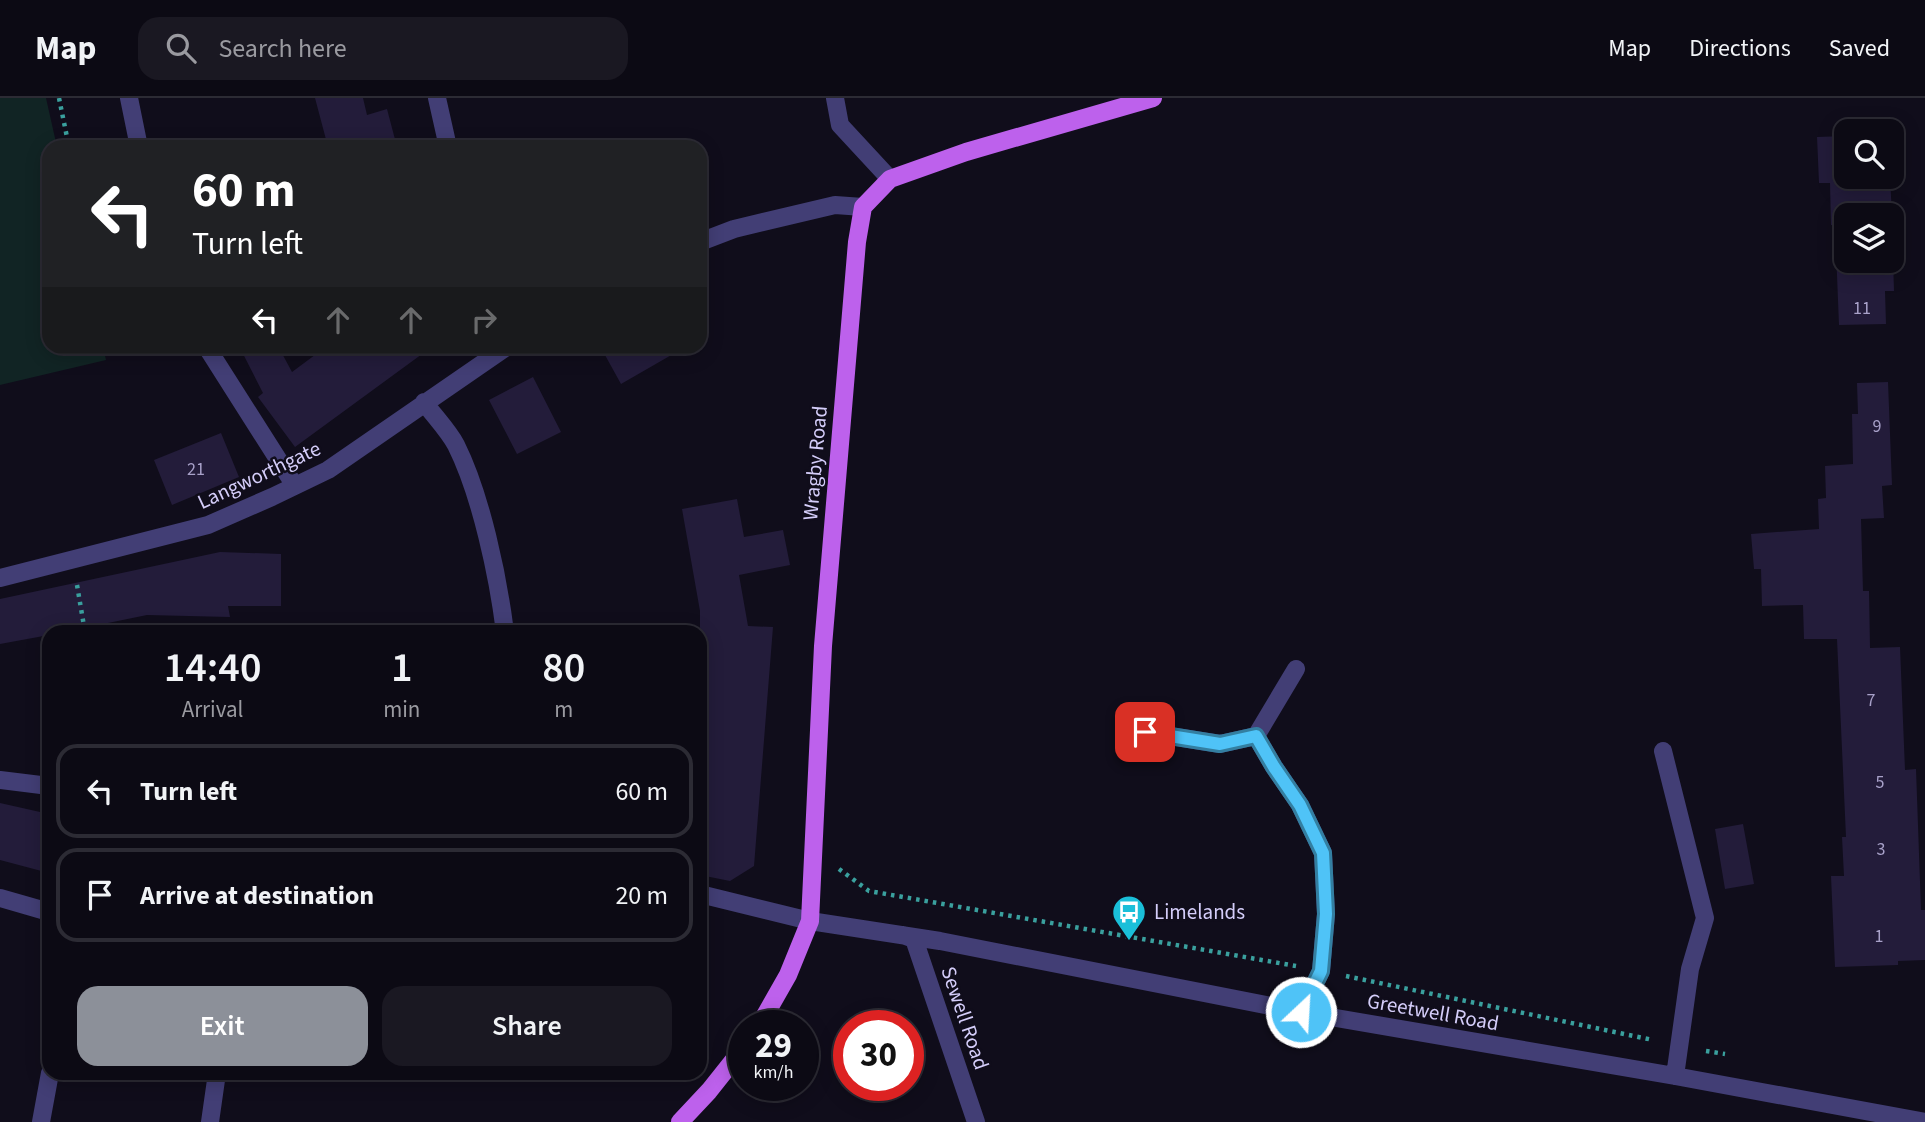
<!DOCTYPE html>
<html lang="en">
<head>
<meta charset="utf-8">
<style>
  :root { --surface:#0c0a14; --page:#1a1822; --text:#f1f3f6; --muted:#9a9aa0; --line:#2c2b34; --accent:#8c9099 }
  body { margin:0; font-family:"Source Sans 3",sans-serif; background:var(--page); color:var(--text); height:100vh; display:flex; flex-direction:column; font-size:26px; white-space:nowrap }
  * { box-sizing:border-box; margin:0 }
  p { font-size:23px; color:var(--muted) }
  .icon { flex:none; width:38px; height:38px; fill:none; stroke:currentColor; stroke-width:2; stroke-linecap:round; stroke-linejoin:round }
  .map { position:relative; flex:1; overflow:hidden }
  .drawer { position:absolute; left:42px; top:527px; width:665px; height:455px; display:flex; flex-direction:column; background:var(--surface); border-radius:21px; box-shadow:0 4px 18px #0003,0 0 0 2px var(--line) }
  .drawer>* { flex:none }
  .top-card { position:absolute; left:42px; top:42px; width:665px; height:214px; border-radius:21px; box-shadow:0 4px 18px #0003,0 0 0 2px var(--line); background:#202124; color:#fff; overflow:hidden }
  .controls { position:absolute; left:1834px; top:21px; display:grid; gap:14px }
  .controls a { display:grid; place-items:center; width:70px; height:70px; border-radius:14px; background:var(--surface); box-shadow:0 4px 18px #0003,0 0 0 2px var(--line); font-size:35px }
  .speed { position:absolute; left:728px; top:912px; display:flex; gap:14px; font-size:35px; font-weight:700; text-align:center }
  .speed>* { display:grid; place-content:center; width:91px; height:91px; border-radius:50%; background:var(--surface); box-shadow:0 4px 18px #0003,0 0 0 2px var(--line); line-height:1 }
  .speed small { font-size:18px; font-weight:400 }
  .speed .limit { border:10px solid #d22; background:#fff; color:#111 }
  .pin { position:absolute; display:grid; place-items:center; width:60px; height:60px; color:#fff; margin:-30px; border-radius:14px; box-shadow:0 4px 10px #0006 }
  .me { position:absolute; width:77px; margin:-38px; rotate:25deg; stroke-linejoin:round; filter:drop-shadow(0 0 5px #0008) }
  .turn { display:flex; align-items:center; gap:24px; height:147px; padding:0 35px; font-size:32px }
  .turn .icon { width:91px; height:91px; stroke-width:2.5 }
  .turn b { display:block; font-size:49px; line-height:60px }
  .lanes { display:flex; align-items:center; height:66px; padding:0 35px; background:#0003; justify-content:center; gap:35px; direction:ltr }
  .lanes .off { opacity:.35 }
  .eta { display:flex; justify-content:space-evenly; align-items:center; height:119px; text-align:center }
  .eta b { font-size:42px; font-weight:600; line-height:49px }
  .cta { display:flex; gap:14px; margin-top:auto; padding:14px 35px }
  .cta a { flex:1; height:80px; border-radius:21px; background:var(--accent); color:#fff; font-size:28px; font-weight:600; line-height:80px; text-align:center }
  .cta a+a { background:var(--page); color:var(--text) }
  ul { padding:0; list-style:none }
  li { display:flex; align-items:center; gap:21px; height:94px; margin:0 14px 10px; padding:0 21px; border:4px solid var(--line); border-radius:21px }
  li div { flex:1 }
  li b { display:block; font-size:26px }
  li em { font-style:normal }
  header { display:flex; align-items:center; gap:42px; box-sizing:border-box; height:98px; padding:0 35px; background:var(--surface); border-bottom:2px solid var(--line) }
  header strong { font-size:33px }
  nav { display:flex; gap:38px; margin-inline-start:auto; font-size:24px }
  .search { width:490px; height:63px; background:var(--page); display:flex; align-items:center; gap:18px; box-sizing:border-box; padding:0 24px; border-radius:21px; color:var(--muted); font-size:26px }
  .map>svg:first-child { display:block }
  .green { fill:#112424 }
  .building { fill:#231c3a }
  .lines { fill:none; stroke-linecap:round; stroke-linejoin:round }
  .path { stroke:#3aa09e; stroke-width:4.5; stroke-dasharray:3.5 5; stroke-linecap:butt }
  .minor { stroke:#423e75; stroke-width:18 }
  .major { stroke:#bd61ec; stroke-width:18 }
  .route-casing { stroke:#337fa1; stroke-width:18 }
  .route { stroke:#4fc3f7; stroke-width:12 }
  .labels { text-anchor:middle; stroke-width:5; stroke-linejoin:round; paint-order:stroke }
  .number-label { font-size:18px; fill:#a8a1c9 }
  .street-label { font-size:21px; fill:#d4cdf9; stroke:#100d1b }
  .poi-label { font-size:21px; fill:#d4cdf9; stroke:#100d1b; text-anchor:start }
</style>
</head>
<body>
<header>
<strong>Map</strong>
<div class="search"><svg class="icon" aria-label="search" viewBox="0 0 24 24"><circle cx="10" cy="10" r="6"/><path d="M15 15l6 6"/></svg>Search here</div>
<nav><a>Map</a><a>Directions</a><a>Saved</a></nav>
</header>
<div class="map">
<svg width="1925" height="1024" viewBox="0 0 1925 1024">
  <rect width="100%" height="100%" fill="#100d1b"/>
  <path class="green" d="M 0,0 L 46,0 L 57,49 L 49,49 L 49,248 L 103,249 L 106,262 L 0,287 Z"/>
  <path class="building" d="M 315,0 L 363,0 L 367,17 L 387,11 L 397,49 L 328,49 Z
    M 1846,38 L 1846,79 L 1890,79 L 1892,117 L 1846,117 L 1846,163 L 1892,163 L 1892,129 L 1894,193 L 1885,193 L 1886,226 L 1839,227 L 1835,127 L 1831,127 L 1830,85 L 1819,85 L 1817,39 Z
    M 239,248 L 278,248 L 292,274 L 327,248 L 433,248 L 295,349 L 258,299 L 263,295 Z
    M 600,248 L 687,248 L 621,286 Z
    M 533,279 L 561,334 L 517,356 L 489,302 Z
    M 1888,284 L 1892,387 L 1882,388 L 1884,420 L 1861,421 L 1863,493 L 1869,493 L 1870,550 L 1900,549 L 1905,672 L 1916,671 L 1921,812 L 1925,812 L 1925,862 L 1898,863 L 1898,867 L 1835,869 L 1831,778 L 1844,778 L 1842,739 L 1846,739 L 1837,541 L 1804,541 L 1803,507 L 1762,508 L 1761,471 L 1754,471 L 1751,436 L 1819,431 L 1818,401 L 1826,400 L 1825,368 L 1853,366 L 1852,316 L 1858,316 L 1857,285 Z
    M 221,335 L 239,379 L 172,407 L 154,362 Z
    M 737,401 L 744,439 L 783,432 L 790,467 L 739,477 L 748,528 L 773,529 L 754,768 L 730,783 L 700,777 L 700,513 L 682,411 Z
    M 220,454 L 281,456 L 281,508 L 228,508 L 230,519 L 147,517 L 64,534 L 49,534 L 49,537 L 0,546 L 0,501 Z
    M 0,705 L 49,716 L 49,775 L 0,762 Z
    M 1743,726 L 1754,786 L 1725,791 L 1715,731 Z"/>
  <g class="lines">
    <path class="path" d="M 59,0 L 69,49
      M 77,487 L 85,534
      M 839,771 L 869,793 L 1296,868
      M 1346,878 L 1653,942
      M 1706,953 L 1725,956"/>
    <path class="minor" d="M 129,0 L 139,49
      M 437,0 L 448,49
      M 835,0 L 840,27 L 890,81
      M 700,144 L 734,131 L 835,107 L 863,109
      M 206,248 L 295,388
      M 424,304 C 434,318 448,332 456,347 C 481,397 498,478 505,534
      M 0,480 L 208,427 L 272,399 L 328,372 L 508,248
      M 1145,634 L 1220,646 L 1256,638 L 1296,571
      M 1256,638 L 1274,669 L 1300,707 L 1323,755 L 1326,816 L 1321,873 L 1301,914
      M 1663,653 L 1705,820 L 1690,871 L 1675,978
      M 0,682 L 49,688
      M 700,796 L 810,823 L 940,843 L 1301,914 L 1675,978 L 1925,1024
      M 0,800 L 49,814
      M 903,837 L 914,841 L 976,1024
      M 41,1024 L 50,975
      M 210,1024 L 217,975"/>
    <path class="major" d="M 759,928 L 788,877 L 810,823 L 823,548 L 857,144 L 863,109 L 890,81 L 966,54 L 1153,0
      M 680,1024 L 709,993 L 744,949"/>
  </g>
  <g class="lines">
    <g class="route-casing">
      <path id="route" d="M 1145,634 L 1220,646 L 1256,638 L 1274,669 L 1300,707 L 1323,755 L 1326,816 L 1321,873 L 1301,914"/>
    </g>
    <use href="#route" class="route"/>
  </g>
  <defs>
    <g id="bus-pin" transform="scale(1.75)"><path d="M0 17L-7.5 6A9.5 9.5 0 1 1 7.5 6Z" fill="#1abfd9" stroke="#100d1b"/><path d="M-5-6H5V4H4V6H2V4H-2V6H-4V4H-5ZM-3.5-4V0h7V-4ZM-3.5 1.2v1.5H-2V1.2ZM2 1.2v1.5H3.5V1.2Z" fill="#fff"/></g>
  </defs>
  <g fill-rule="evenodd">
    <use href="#bus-pin" x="1129" y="814"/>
  </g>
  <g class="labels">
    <g class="number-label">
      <text x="1862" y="216">11</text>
      <text x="1877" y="334">9</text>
      <text x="196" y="377">21</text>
      <text x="1871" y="608">7</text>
      <text x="1880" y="690">5</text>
      <text x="1881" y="757">3</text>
      <text x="1879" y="844">1</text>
    </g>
    <g class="street-label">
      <text transform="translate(815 365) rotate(-85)" y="7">Wragby Road</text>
      <text transform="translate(259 377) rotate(-25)" y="7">Langworthgate</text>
      <text transform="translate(1433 914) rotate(10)" y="7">Greetwell Road</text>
      <text transform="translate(965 920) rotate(71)" y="7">Sewell Road</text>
    </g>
    <g class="poi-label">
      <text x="1154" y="821">Limelands</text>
    </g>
  </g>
</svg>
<div class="controls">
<a><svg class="icon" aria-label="search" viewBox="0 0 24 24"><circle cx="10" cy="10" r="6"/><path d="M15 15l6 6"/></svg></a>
<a><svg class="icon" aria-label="layers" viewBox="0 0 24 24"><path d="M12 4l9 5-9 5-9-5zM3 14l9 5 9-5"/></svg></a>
</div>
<div class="speed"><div>29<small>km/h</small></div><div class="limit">30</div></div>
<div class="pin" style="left:1145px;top:634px;background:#d93025"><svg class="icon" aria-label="arrive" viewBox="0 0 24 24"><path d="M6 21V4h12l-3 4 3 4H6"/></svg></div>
<svg class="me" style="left:1301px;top:914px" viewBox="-20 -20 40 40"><circle r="17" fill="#4fc3f7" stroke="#fff" stroke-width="3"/><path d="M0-11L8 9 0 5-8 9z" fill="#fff"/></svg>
<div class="top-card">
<div class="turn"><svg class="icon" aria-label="left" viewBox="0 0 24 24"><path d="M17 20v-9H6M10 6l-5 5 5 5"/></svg><div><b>60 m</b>Turn left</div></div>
<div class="lanes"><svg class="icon" aria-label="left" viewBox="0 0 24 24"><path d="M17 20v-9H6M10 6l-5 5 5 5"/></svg><svg class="icon off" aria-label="ahead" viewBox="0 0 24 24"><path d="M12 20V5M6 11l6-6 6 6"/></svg><svg class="icon off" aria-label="ahead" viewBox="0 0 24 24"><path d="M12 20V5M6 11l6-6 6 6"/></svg><svg class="icon off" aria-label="right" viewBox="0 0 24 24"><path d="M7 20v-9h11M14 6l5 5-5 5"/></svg></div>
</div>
<section class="drawer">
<div class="eta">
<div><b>14:40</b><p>Arrival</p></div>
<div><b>1</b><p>min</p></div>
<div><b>80</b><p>m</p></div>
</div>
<ul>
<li><svg class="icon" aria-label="left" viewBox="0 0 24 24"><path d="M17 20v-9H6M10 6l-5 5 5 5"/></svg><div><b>Turn left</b></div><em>60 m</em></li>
<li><svg class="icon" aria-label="arrive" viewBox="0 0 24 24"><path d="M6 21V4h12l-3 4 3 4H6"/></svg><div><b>Arrive at destination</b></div><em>20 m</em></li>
</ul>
<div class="cta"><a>Exit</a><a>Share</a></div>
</section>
</div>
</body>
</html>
